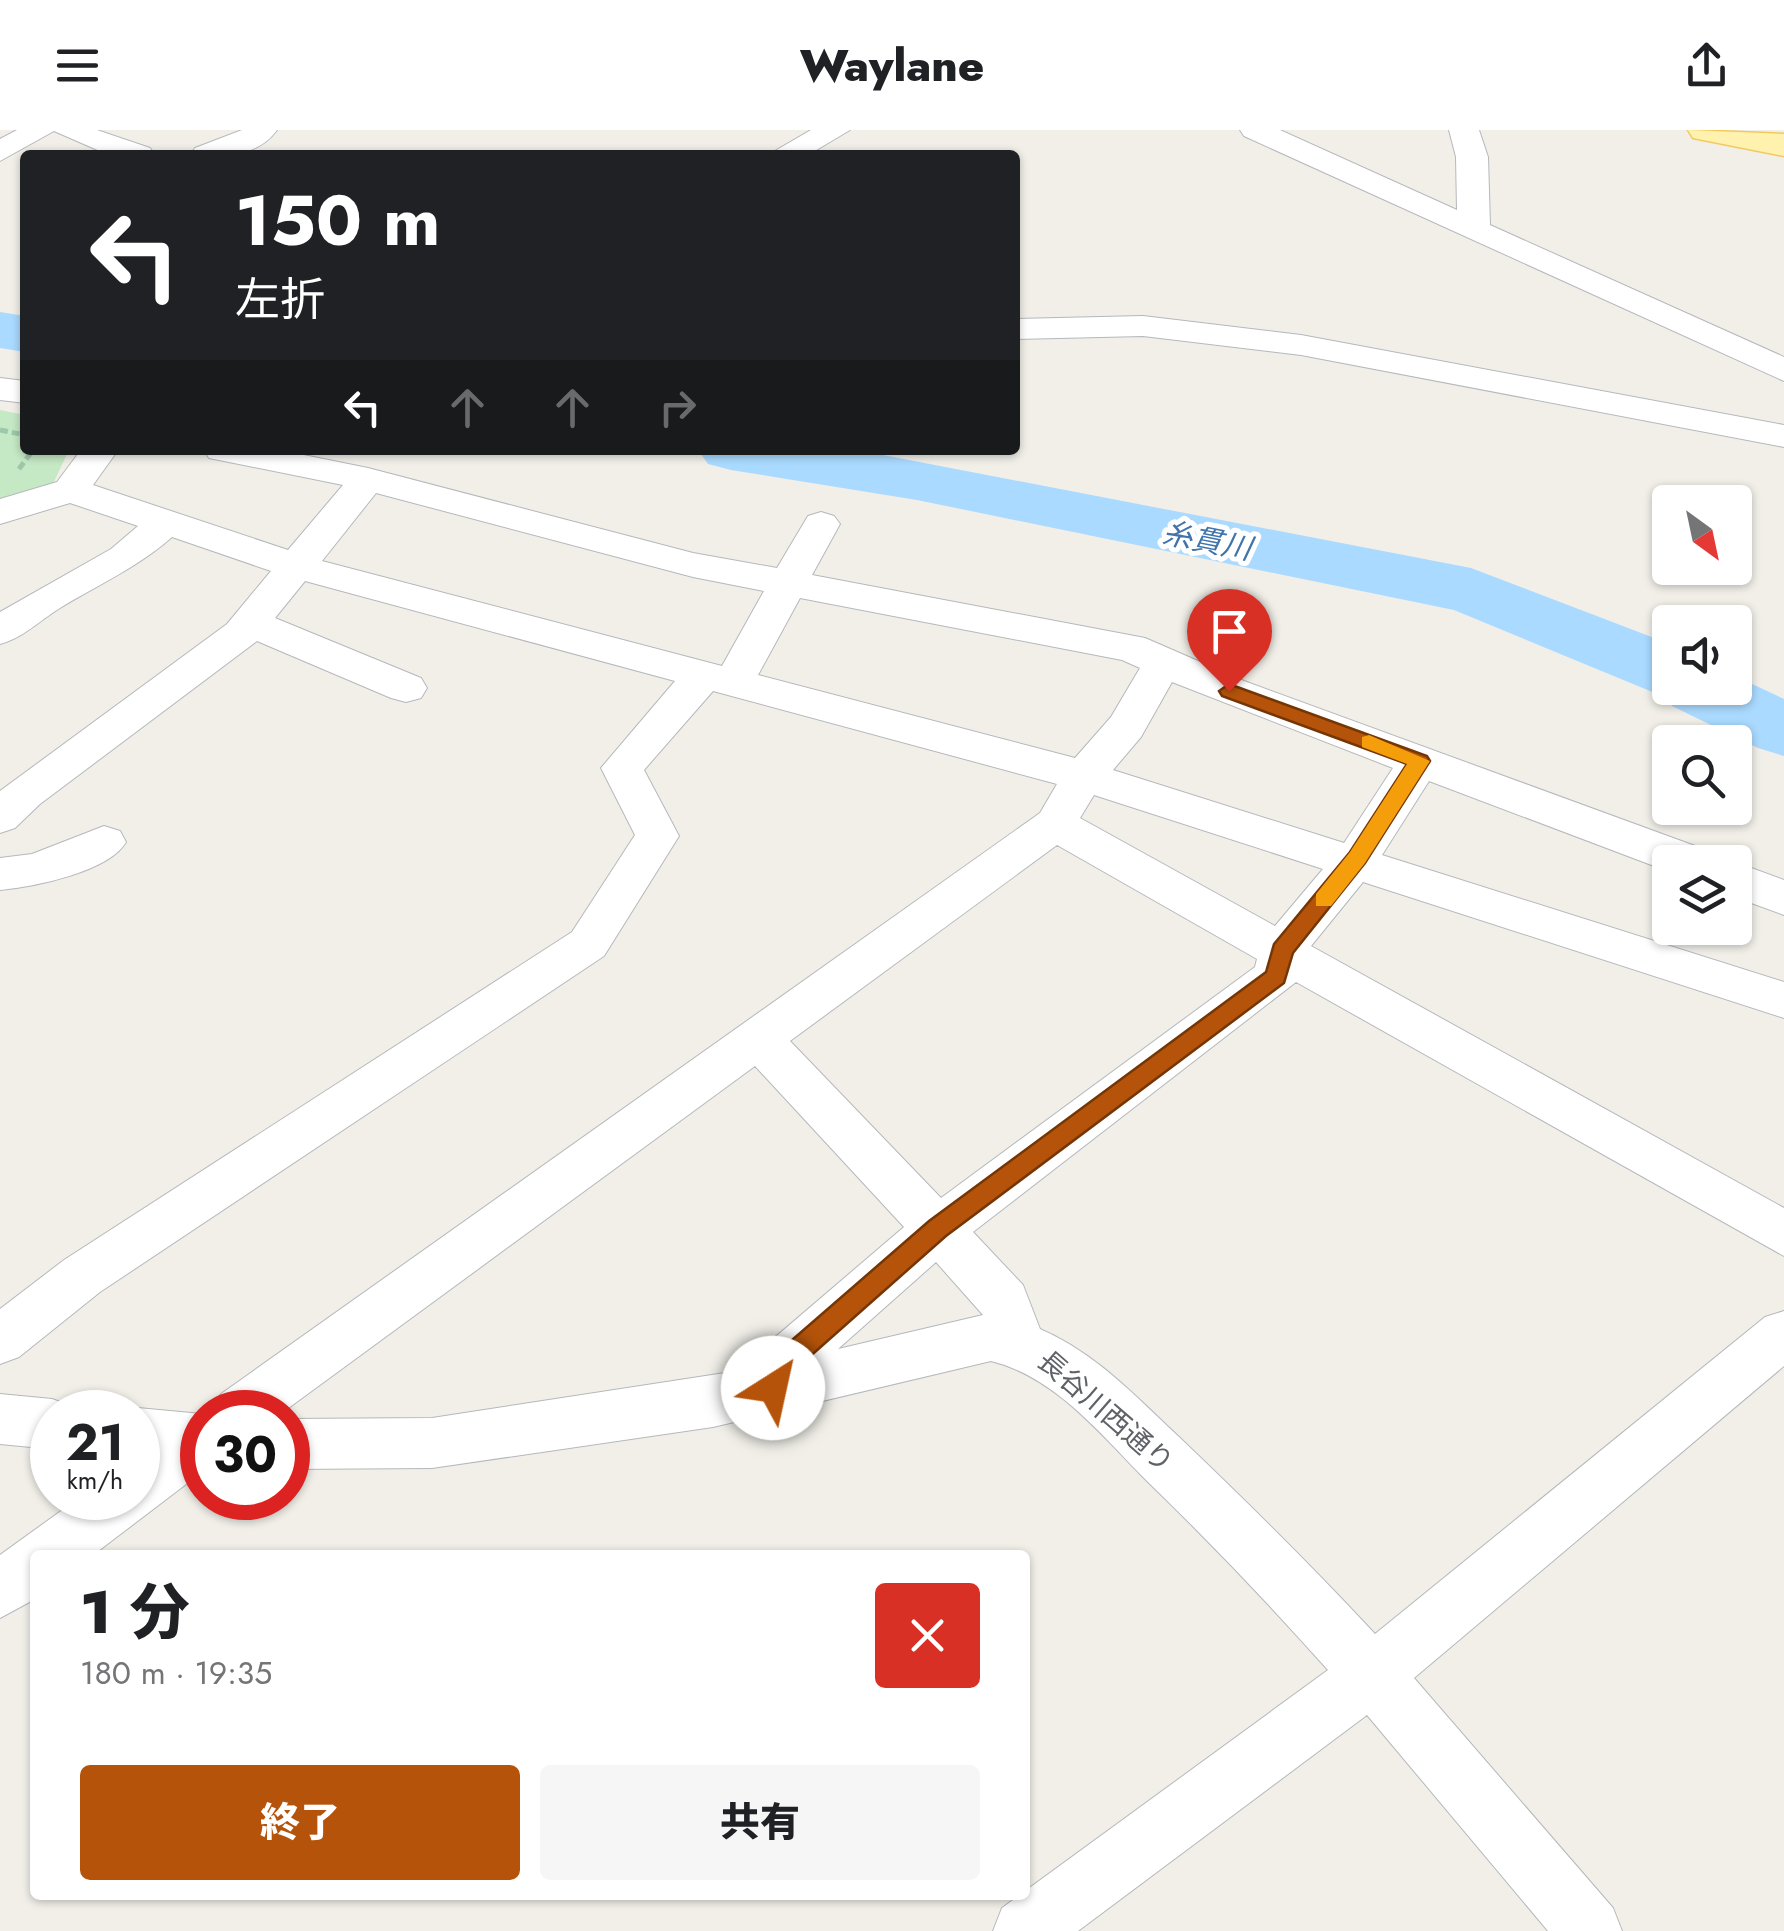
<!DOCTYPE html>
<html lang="ja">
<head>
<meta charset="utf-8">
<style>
  :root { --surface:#fff; --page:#f6f6f6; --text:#202124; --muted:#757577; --accent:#b45309 }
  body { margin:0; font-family:Jost,"Noto Sans JP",sans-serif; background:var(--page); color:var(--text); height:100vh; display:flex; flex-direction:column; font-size:38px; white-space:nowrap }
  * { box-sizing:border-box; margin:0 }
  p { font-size:32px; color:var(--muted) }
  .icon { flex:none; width:55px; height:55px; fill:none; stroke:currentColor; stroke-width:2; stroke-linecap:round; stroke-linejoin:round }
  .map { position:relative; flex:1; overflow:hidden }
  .details { position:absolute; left:30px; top:1420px; width:1000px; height:350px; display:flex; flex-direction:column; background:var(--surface); border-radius:10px; box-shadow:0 2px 8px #0004 }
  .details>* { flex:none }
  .top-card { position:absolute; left:20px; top:20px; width:1000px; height:305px; border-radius:10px; box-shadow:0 2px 8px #0004; background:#202124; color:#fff; overflow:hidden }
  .needle { width:65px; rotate:147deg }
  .fabs { position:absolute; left:1652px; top:355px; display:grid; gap:20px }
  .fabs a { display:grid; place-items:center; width:100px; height:100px; border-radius:10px; background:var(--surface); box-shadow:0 2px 8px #0004; font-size:50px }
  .speed { position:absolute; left:30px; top:1260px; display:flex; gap:20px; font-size:50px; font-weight:700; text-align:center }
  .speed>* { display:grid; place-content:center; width:130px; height:130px; border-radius:50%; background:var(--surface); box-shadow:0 2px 8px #0004; line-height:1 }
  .speed small { font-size:25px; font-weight:400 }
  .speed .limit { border:15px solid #d22; background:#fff; color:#111 }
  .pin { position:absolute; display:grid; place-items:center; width:85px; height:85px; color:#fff; margin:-102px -42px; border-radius:50% 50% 50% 0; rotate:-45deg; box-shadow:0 0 10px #0007 }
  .pin .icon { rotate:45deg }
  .me { position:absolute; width:110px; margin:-55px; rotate:35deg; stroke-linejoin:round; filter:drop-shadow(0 0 8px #0008) }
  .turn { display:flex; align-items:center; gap:35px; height:210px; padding:0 50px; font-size:45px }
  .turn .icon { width:130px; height:130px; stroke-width:2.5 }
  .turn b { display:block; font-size:70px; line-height:85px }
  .lanes { display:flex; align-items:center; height:95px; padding:0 50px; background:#0003; justify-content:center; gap:50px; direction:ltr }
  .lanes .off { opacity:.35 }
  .round { display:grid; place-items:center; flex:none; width:105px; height:105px; border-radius:10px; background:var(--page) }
  .overview { display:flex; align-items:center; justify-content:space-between; height:170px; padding:0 50px }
  h1 { font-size:60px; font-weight:800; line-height:75px }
  .cta { display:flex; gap:20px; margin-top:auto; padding:20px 50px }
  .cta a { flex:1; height:115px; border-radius:10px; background:var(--accent); color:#fff; font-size:40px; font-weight:800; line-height:115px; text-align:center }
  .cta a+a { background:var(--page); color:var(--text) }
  header { display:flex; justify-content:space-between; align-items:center; height:130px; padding:0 50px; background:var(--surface); font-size:45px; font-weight:800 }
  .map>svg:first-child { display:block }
  .green { fill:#c5e8c5 }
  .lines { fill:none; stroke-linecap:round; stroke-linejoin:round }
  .river { fill:#aadaff; fill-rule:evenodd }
  .minor-casing { stroke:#b5b8bc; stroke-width:2 }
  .major-casing { stroke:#f2c960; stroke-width:3 }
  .path { stroke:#9cc7a9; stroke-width:5; stroke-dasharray:8 4; stroke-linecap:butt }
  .minor { fill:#fff; fill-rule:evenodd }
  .major { fill:#fff2af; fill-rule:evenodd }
  .route { fill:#b45309; stroke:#753606; stroke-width:2.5 }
  .slow { fill:#f59e0b }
  .labels { text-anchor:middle; stroke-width:10; stroke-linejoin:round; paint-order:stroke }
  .street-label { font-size:28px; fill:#5f6368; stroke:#fff }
  .water-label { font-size:30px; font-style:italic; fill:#4174aa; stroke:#fff }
</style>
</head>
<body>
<header><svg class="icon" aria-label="menu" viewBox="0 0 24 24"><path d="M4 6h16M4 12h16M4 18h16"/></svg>Waylane<svg class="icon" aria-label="share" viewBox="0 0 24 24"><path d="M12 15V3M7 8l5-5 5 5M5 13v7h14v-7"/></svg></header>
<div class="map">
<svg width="1784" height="1801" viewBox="0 0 1784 1801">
  <rect width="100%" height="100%" fill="#f1efe8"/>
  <path class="green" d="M 0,280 L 25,285 L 25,320 L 69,320 L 51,358 L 0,375 Z"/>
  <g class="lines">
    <path class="river" d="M 0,182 L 25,186 L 25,222 L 0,218 Z
      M 698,320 L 857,320 L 1471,438 L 1670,514 L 1670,558 L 1735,558 L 1735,546 L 1784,569 L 1784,626 L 1758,618 L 1672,576 L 1667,568 L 1454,480 L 917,370 L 731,340 L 708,334 Z"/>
    <g class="minor-casing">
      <path id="minor" d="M 17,0 L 97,0 L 150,18 L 155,25 L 109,25 L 54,1 L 0,31 L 0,9 Z
        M 242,0 L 277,0 C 256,29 222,25 190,25 L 195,18 Z
        M 811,0 L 850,0 L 808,25 L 768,25 Z
        M 1240,0 L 1280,0 L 1457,80 L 1456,27 L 1449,0 L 1479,0 L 1488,27 L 1490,95 L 1784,227 L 1784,251 L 1244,6 Z
        M 1143,186 L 1301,205 L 1784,295 L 1784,317 L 1301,225 L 1143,206 L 1015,209 L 1015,189 Z
        M 0,248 L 25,251 L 25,273 L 0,270 Z
        M 81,320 L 118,320 L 93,355 L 288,420 L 343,355 L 209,328 L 204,320 L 279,320 L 368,338 L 693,423 L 777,438 L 808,386 L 821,382 L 834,386 L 840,394 L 812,445 L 1145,508 L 1244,551 L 1706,720 L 1712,732 L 1670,732 L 1670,742 L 1429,651 L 1382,725 L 1784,852 L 1784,888 L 1363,752 L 1311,816 L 1784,1078 L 1784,1126 L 1296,852 L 973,1102 L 1023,1155 L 1040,1199 C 1096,1223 1136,1267 1179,1307 C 1246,1371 1312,1436 1375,1504 L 1765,1187 L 1784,1181 L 1784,1236 L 1414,1548 L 1613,1778 L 1622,1801 L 1548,1801 L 1367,1585 L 1078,1801 L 993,1801 L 1002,1778 L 1328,1540 C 1270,1475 1210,1412 1147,1351 C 1102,1306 1056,1247 991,1231 L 713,1297 L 432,1338 L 288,1339 L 288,1289 L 432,1288 L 751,1239 L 759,1221 L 904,1097 L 755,936 L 283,1282 L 213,1282 L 221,1264 L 1040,683 L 1057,654 L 713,561 L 644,640 L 679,706 L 604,826 L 100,1162 L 19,1227 L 0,1234 L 0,1179 L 64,1130 L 572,802 L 635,705 L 601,638 L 675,551 L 305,451 L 275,488 L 421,548 L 427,558 L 421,568 L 406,572 L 391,568 L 257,511 L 40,674 L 15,698 L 0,703 L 0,661 L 227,494 L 271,441 L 172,407 C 137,438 99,454 60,478 C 39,491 23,508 0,514 L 0,482 L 111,419 L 138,396 L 70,373 L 0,394 L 0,369 L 57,352 ZM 376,363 L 693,447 L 764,461 L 722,536 L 322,431 ZM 800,468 L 1122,530 L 1140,538 L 1111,587 L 1075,628 L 758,545 ZM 1172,552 L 1393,638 L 1344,713 L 1113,640 L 1141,607 ZM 1094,665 L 1323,739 L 1275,796 L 1080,688 ZM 1057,715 L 1257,829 L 1255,837 L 941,1068 L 790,911 ZM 936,1132 L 983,1185 L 838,1219 Z
        M 104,696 L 120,701 L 126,712 C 109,742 33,757 0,760 L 0,728 L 32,724 Z
        M 1735,732 L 1784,750 L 1784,785 L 1735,767 Z
        M 0,1264 L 52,1269 L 71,1276 L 74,1282 L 52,1282 L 52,1319 L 0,1314 Z
        M 138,1278 L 202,1284 L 202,1342 L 93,1425 L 35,1425 L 35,1469 L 0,1488 L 0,1425 L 79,1368 L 138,1368 L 138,1282 L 126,1282 Z"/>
    </g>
    <g class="major-casing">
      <path id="major" d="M 1688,0 L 1784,4 L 1784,26 L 1693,8 Z"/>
    </g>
    <path class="path" d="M 0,300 L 25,305
      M 19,339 L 33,320"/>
    <use href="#minor" class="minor"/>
    <use href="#major" class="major"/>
  </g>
  <path class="route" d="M 1229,554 L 1427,626 L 1430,631 L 1365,733 L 1293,823 L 1284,853 L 946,1106 L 789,1245 L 782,1266 L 764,1266 L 760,1258 L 769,1230 L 929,1091 L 1266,842 L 1274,814 L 1350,722 L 1407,634 L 1222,566 L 1219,561 Z"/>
  <path class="slow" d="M 1369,605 L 1430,631 L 1365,733 L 1331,776 L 1316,776 L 1316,764 L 1350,722 L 1407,634 L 1362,617 L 1362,607 Z"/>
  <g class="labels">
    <g class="street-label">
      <text transform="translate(1106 1281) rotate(41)" y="10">長谷川西通り</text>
    </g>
    <g class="water-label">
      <text transform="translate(1207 411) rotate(11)" y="10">糸貫川</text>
    </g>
  </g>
</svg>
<div class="fabs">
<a><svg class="needle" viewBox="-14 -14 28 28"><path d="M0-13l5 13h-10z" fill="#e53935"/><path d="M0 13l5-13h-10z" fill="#757577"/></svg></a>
<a><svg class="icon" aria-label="sound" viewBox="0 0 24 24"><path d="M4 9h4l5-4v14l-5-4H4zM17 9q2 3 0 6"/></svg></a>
<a><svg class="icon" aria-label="search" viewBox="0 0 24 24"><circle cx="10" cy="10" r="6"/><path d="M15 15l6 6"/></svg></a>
<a><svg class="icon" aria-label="layers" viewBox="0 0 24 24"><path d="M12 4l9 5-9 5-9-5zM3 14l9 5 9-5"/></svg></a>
</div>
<div class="speed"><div>21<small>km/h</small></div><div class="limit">30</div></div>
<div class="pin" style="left:1229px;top:561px;background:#d93025"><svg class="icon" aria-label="arrive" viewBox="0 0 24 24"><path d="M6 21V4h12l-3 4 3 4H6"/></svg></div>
<svg class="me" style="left:773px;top:1258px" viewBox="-20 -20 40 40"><circle r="19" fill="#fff"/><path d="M0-13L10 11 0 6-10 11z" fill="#b45309"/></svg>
<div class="top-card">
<div class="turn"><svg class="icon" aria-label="left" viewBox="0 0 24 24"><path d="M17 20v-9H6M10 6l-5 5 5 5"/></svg><div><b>150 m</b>左折</div></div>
<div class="lanes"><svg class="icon" aria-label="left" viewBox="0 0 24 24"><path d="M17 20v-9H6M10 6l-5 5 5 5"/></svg><svg class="icon off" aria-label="ahead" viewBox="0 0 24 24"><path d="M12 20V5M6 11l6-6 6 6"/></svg><svg class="icon off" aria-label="ahead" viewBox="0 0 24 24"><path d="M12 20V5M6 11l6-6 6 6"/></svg><svg class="icon off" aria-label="right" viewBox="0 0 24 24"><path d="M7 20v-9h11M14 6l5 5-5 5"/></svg></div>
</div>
<section class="details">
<div class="overview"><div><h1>1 分</h1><p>180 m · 19:35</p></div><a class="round" style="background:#d93025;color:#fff"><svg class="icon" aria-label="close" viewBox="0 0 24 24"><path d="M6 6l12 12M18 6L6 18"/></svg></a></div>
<div class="cta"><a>終了</a><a>共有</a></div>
</section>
</div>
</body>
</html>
